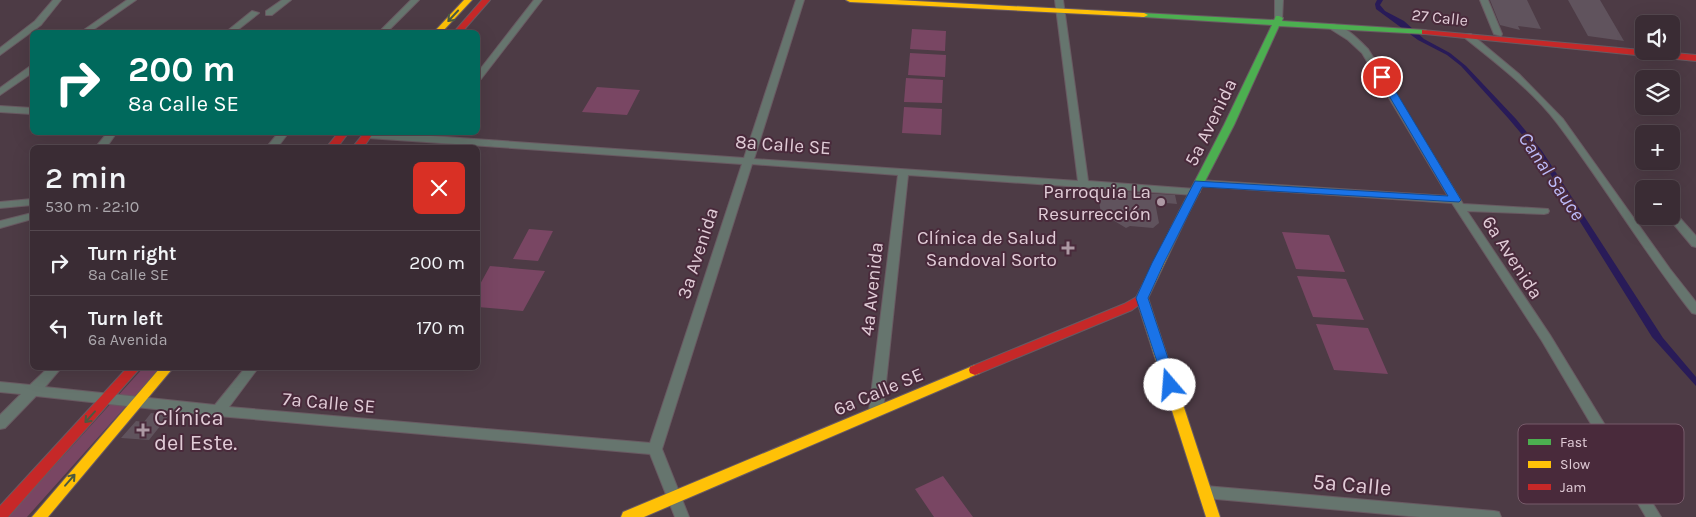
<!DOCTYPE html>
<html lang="en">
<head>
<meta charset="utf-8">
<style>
  :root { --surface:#3a2c34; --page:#453840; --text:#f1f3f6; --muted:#aba7ac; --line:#54484f }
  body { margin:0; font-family:Karla,sans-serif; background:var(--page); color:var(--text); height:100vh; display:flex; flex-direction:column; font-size:19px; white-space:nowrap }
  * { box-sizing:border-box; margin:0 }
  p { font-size:16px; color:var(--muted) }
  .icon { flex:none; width:28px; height:28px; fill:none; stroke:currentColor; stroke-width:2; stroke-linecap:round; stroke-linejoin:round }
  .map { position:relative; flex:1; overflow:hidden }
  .drawer { position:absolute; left:30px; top:145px; width:450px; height:225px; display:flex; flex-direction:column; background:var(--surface); border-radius:8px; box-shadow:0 5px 20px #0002,0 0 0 1px var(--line) }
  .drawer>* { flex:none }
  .top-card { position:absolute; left:30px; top:30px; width:450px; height:105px; border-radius:8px; box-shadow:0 5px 20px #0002,0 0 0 1px var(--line); background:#00695c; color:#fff; overflow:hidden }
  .tools { position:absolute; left:1635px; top:15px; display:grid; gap:10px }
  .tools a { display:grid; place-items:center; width:45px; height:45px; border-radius:8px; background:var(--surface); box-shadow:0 5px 20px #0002,0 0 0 1px var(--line); font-size:25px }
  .pin { position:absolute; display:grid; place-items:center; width:42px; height:42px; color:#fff; margin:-21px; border:2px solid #fff; border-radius:50%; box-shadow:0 1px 5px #0007 }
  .me { position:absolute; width:55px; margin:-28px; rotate:342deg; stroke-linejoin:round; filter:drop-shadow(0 0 4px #0008) }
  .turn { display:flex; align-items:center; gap:18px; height:105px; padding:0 15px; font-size:22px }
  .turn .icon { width:65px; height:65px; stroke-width:2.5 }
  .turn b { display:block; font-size:35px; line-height:42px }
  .round { display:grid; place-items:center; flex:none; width:52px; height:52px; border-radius:8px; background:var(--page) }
  .headline { display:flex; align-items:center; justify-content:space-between; height:85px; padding:0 15px }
  h1 { font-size:30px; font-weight:600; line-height:38px }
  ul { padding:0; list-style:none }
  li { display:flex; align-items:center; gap:15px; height:65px; padding:0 15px; border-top:1px solid var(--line) }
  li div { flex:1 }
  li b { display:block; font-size:19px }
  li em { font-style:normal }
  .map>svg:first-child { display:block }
  .green { fill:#794663 }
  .water { fill:#291b58 }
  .building { fill:#60535d }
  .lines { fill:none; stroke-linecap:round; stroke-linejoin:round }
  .street-casing { stroke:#695a62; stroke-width:2 }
  .fast-casing { stroke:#695a62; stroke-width:2 }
  .slow-casing { stroke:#695a62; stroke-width:2 }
  .jam-casing { stroke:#695a62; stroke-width:2 }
  .street { fill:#66756e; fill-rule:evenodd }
  .fast { fill:#4caf50; fill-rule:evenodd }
  .slow { fill:#ffc107; fill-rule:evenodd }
  .jam { fill:#c62828; fill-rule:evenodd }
  .oneway { stroke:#4a5942 }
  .route { fill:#1a73e8; stroke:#114b97 }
  .poi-dot { fill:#ad99a4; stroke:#492a3b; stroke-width:2 }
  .labels { text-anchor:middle; stroke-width:4; stroke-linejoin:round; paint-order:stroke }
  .far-street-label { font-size:16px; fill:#e1ccd7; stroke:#492a3b }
  .street-label { font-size:19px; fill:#e1ccd7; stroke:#492a3b }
  .poi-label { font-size:19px; fill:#e1ccd7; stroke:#492a3b; text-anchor:end }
  .water-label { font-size:20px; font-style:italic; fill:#bdbbf8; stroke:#492a3b }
  .near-poi-label { font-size:22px; fill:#e1ccd7; stroke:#492a3b; text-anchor:start }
  .near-street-label { font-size:22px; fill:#e1ccd7; stroke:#492a3b }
  .key { fill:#492a3b; stroke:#775b6a; stroke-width:1 }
  .key-label { font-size:14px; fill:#e1ccd7 }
</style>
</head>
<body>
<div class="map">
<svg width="1696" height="517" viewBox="0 0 1696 517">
  <rect width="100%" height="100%" fill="#4d3b45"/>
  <path class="green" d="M 912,29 L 946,31 L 945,51 L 910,49 Z
    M 910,53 L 946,55 L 945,77 L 908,75 Z
    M 906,78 L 943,80 L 942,103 L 904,102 Z
    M 597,87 L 640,90 L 627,115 L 582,112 Z
    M 904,107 L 942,109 L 941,135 L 902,133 Z
    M 529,229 L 553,231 L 538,261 L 513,259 Z
    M 1282,232 L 1329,235 L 1345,272 L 1296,269 Z
    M 490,266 L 545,271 L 523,311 L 478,307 L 478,288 Z
    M 1297,276 L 1346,279 L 1364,320 L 1313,317 Z
    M 1316,324 L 1368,328 L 1388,374 L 1334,370 Z
    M 143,368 L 160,368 L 27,517 L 8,517 Z
    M 943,476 L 973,517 L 934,517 L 915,489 Z"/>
  <path class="water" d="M 1377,0 L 1383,0 L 1380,5 L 1385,11 L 1404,21 L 1424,39 L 1450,53 L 1466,66 L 1516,119 L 1542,151 L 1663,338 L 1696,377 L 1696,386 L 1652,337 L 1536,151 L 1508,118 L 1461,66 L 1447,55 L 1418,40 L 1376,9 L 1375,4 Z"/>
  <path class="building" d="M 1490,0 L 1527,0 L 1541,29 L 1518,26 L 1520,30 L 1500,25 Z
    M 1568,0 L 1600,0 L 1624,41 L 1588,36 Z
    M 1097,190 L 1175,195 L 1177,204 L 1155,202 L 1159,223 L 1153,228 L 1130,226 L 1126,228 L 1101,213 Z
    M 151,413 L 169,415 L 149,440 L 121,438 L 136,421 L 144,422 Z"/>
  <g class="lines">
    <g class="street-casing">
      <path id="street" d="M 53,0 L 61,0 L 41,25 L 0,55 L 0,48 L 35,21 Z
        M 127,0 L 136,0 L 90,32 L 81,32 Z
        M 282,0 L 291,0 L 272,15 L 266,15 L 266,11 Z
        M 411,0 L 419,0 L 387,32 L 379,32 Z
        M 534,0 L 542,0 L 481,79 L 478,80 L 478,72 Z
        M 796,0 L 804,0 L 754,159 L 1078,181 L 1055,0 L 1063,0 L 1088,181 L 1195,189 L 1200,192 L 1195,195 L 908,175 L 883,411 L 881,415 L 876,416 L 871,415 L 869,411 L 898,175 L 752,164 L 662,449 L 689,517 L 675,517 L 650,454 L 218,416 L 36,396 L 5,428 L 0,429 L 0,415 L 21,394 L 0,392 L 0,382 L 30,385 L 48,368 L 61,368 L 45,387 L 215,405 L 245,368 L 258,368 L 229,407 L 650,443 L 742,164 L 368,138 L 363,135 L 366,132 L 374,132 L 744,158 Z
        M 1275,0 L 1283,0 L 1282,20 L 1275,18 Z
        M 1480,0 L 1488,0 L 1502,34 L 1501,36 L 1494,34 Z
        M 252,11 L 259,13 L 235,32 L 226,32 Z
        M 1329,24 C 1343,23 1359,40 1368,49 L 1463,204 L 1548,209 L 1549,211 L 1548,213 L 1544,214 L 1467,211 L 1550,335 L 1661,517 L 1646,517 L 1542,341 L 1452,203 L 1199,186 L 1194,183 L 1199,180 L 1448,196 L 1362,53 L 1348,40 L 1329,28 Z
        M 1465,34 L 1471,34 L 1519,74 L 1563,119 L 1670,269 L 1696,302 L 1696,314 L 1692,313 C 1644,252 1604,185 1557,123 C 1532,90 1497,64 1465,38 Z
        M 29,67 L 32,67 L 32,73 L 0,95 L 0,88 Z
        M 0,106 L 32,108 L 32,114 L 0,112 Z
        M 108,132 L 117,132 L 106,148 L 95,148 Z
        M 279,132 L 289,132 L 277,148 L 266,148 Z
        M 32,199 L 32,205 L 0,208 L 0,202 Z
        M 32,213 L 32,219 L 0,228 L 0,221 Z
        M 1675,216 L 1679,217 L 1696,236 L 1696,247 L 1692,246 L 1671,221 L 1670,219 L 1671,217 Z
        M 1205,486 L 1494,511 L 1499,512 L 1501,517 L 1420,517 L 1205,498 L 1200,496 L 1198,492 L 1200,488 Z"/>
    </g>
    <g class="fast-casing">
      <path id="fast" d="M 1141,13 L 1274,20 L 1276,16 L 1279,16 L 1283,18 L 1282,21 L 1425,30 L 1429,32 L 1425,34 L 1279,26 L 1234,125 L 1188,214 L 1183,217 L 1178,214 L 1224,125 L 1272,25 L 1144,17 L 1141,17 Z"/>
    </g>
    <g class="slow-casing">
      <path id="slow" d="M 464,0 L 472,0 L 442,32 L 434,32 Z
        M 846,0 L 896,0 L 1144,13 L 1148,15 L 1144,17 L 850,2 Z
        M 1183,211 L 1188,214 L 1148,298 L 1220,517 L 1206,517 L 1136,298 L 1178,214 Z
        M 975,365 L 980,367 L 981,370 L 980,373 L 644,517 L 621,517 L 623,512 Z
        M 160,368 L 173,368 L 48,517 L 32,517 Z"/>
    </g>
    <g class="jam-casing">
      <path id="jam" d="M 482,0 L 490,0 L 462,32 L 454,32 Z
        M 1422,30 L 1696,55 L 1696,61 L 1425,34 L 1422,34 Z
        M 339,132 L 349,132 L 337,148 L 326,148 Z
        M 365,132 L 374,132 L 363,148 L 352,148 Z
        M 1142,294 L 1146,295 L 1148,298 L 1132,310 L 980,373 L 975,375 L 970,373 L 969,370 L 970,367 L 1124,304 Z
        M 127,368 L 140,368 L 8,517 L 0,517 L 0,506 Z"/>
    </g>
    <use href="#street" class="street"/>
    <use href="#fast" class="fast"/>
    <use href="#slow" class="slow"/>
    <use href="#jam" class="jam"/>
  </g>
  <defs><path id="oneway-shaft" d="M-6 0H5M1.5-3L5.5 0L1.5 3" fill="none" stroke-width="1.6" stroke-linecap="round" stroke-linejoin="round" transform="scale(1.25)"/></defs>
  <g class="oneway">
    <use href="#oneway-shaft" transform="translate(453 16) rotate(133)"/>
    <use href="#oneway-shaft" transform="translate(90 417) rotate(132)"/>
    <use href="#oneway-shaft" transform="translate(70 480) rotate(-49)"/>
  </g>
  <path class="route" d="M 1382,74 L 1387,77 L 1461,200 L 1459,202 L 1202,187 L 1164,263 L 1148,298 L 1177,385 L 1175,389 L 1166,389 L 1136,298 L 1152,263 L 1195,181 L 1448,196 L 1378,77 Z"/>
  <g class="poi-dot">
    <circle cx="1161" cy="202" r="5"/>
    <path d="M1065.5 240.5h5v5h5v5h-5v5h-5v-5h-5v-5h5z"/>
    <path d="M140.5 422.5h5v5h5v5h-5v5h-5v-5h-5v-5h5z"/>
  </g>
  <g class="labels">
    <g class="far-street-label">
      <text transform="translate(1440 17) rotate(6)" y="6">27 Calle</text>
    </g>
    <g class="street-label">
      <text transform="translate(1210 122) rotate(-64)" y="7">5a Avenida</text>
      <text transform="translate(783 144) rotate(4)" y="7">8a Calle SE</text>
      <text transform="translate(697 253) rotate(-72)" y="7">3a Avenida</text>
      <text transform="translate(1513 257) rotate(57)" y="7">6a Avenida</text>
      <text transform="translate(871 289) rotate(-84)" y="7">4a Avenida</text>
      <text transform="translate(878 391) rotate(-23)" y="7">6a Calle SE</text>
      <text transform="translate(329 402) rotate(5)" y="7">7a Calle SE</text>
    </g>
    <g class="poi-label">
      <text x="1151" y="198">Parroquia La<tspan x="1151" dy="22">Resurrección</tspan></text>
      <text x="1057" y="244">Clínica de Salud<tspan x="1057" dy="22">Sandoval Sorto</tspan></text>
    </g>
    <g class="water-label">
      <text transform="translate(1552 176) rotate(56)" y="7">Canal Sauce</text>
    </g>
    <g class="near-poi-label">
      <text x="154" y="425">Clínica<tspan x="154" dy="25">del Este.</tspan></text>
    </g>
    <g class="near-street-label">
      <text transform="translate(1352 484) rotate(5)" y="8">5a Calle</text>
    </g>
  </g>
  <rect x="1518" y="424" width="166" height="80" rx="8" class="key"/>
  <rect x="1528" y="439" width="23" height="6" fill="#4caf50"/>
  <rect x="1528" y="461" width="23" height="7" fill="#ffc107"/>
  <rect x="1528" y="484" width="23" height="6" fill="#c62828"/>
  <g class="key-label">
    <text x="1560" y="447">Fast</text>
    <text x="1560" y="469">Slow</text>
    <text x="1560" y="492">Jam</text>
  </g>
</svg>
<div class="tools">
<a><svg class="icon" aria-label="sound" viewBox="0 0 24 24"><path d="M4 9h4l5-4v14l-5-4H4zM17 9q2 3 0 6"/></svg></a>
<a><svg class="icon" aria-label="layers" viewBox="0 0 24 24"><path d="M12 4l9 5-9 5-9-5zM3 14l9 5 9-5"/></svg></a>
<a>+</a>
<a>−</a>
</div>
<div class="pin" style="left:1382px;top:77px;background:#d93025"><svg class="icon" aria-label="arrive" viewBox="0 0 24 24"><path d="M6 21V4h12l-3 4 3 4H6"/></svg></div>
<svg class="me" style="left:1170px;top:385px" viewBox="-20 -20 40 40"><circle r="19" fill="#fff"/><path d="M0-13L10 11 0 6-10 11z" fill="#1a73e8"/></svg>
<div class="top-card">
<div class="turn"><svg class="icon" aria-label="right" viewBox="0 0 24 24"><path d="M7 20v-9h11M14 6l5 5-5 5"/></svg><div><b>200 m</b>8a Calle SE</div></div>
</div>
<section class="drawer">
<div class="headline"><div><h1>2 min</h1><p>530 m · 22:10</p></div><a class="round" style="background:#d93025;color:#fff"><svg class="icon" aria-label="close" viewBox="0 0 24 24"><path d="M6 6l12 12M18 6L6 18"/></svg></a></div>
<ul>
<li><svg class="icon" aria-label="right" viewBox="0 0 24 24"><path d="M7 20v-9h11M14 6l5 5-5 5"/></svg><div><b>Turn right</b><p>8a Calle SE</p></div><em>200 m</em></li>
<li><svg class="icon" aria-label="left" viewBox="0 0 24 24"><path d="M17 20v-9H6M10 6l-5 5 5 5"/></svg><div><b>Turn left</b><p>6a Avenida</p></div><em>170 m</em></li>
</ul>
</section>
</div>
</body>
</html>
